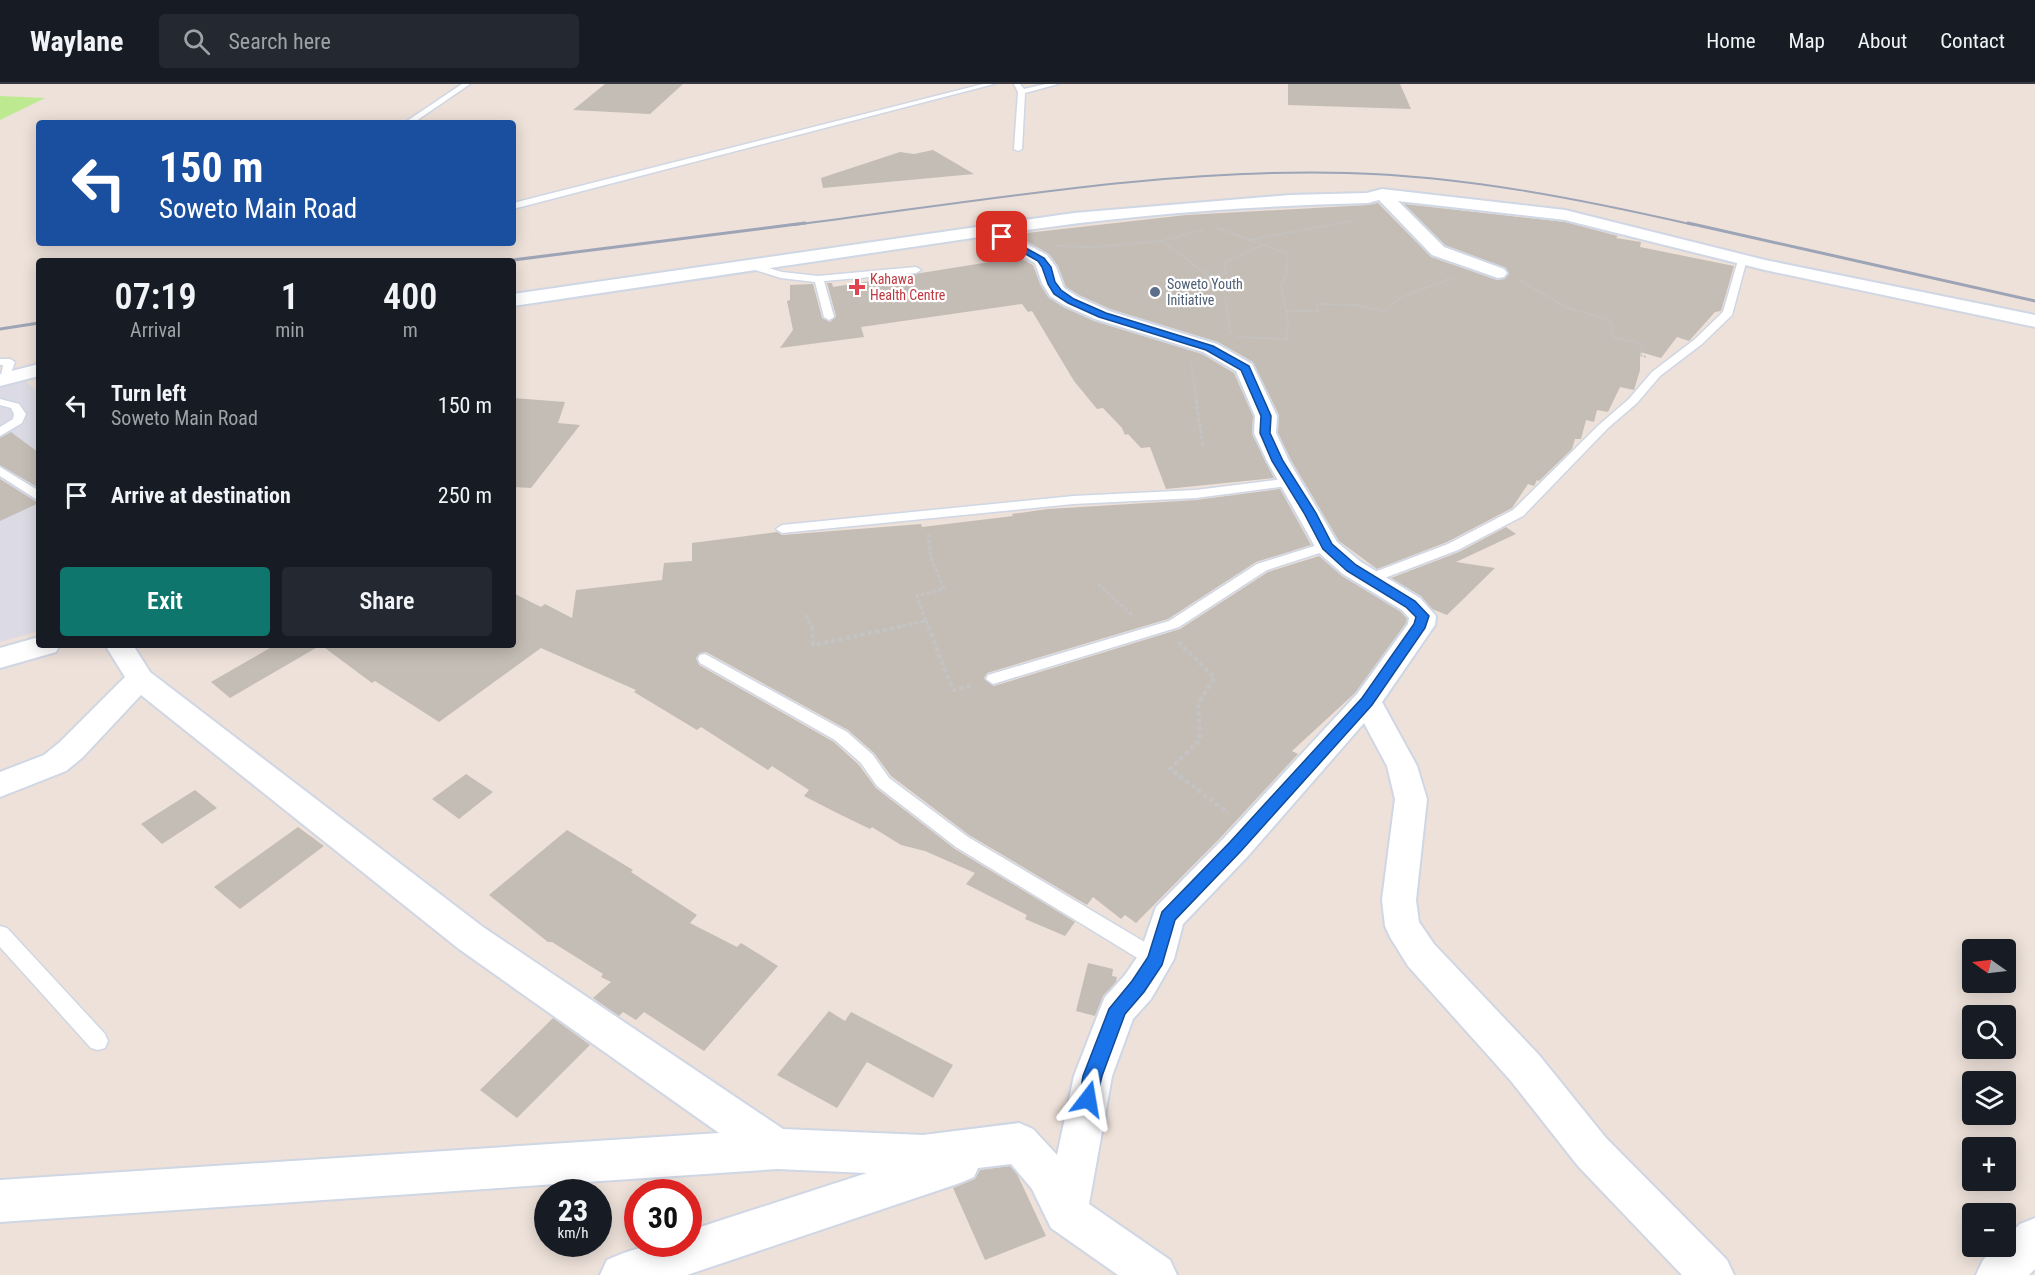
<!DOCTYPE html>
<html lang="en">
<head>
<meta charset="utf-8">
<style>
  :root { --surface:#171b24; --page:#242831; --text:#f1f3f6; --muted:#9ea1a6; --line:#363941; --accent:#0f766e }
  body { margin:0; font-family:"Roboto Condensed",sans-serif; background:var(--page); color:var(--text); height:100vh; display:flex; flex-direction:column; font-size:22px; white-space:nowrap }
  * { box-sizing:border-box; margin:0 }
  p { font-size:20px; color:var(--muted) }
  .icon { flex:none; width:33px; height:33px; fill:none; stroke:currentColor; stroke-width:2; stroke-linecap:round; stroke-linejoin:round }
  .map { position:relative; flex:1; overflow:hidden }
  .drawer { position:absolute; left:36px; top:174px; width:480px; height:390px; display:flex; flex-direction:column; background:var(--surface); border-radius:6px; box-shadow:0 3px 15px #0003 }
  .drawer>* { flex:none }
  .hud { position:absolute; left:36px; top:36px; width:480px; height:126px; border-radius:6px; box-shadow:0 3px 15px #0003; background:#1a4fa0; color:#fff; overflow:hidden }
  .needle { width:39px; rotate:284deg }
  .controls { position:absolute; left:1962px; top:855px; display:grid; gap:12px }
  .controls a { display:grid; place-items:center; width:54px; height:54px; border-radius:6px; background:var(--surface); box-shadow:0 3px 15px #0003; font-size:30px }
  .speed { position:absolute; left:534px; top:1095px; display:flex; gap:12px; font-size:30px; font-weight:700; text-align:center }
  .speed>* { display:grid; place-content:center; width:78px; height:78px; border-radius:50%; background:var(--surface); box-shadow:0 3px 15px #0003; line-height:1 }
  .speed small { font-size:15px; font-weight:400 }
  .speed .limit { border:9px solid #d22; background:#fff; color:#111 }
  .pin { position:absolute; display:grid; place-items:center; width:51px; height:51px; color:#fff; margin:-26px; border-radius:12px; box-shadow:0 3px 9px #0006 }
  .me { position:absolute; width:66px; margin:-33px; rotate:14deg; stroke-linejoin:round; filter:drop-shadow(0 0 4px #0008) }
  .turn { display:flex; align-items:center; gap:21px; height:126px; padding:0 24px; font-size:27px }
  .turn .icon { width:78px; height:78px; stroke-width:2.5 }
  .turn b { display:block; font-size:42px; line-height:51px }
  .eta { display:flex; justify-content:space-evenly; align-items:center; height:102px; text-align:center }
  .eta b { font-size:36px; font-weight:600; line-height:42px }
  .action { display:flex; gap:12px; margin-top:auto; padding:12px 24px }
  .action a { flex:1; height:69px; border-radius:6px; background:var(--accent); color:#fff; font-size:24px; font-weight:600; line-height:69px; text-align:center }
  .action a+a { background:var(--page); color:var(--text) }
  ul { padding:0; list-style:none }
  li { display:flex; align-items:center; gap:18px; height:90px; padding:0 24px }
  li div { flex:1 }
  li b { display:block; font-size:22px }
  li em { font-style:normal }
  header { display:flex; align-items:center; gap:36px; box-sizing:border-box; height:84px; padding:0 30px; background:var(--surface); border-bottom:2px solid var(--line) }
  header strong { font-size:28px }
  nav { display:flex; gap:33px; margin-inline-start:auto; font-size:21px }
  .search { width:420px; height:54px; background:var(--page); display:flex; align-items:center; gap:15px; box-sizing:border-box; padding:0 21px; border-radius:6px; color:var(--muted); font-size:22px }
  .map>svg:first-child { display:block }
  .industrial { fill:#dcdbe5 }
  .green { fill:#bdea90 }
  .building { fill:#c4bdb5 }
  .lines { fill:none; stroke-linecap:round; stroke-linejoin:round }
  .lane-casing { stroke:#cfd6e4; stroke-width:3 }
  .street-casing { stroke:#cfd6e4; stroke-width:4 }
  .path-far2 { stroke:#c3c3c3; stroke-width:2; stroke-dasharray:2 1.5; stroke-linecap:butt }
  .path-far1 { stroke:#c3c3c3; stroke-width:3; stroke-dasharray:4 2; stroke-linecap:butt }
  .path { stroke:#c3c3c3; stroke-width:4; stroke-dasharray:4.5 3; stroke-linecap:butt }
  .lane { fill:#fff; fill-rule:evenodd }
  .street { fill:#fff; fill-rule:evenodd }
  .rail-far1 { stroke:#9ca4b6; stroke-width:2 }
  .rail { stroke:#9ca4b6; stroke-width:3 }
  .route { fill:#1a73e8; stroke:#114b97; stroke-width:1.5 }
  .health-dot { fill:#e0444e; stroke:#fff; stroke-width:2 }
  .service-dot { fill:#5c6f8a; stroke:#fff; stroke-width:2 }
  .labels { text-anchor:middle; stroke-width:4.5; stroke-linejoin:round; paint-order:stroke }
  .far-health-label { font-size:14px; fill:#be3a42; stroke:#fff; text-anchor:start }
  .far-service-label { font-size:14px; fill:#4e5e75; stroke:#fff; text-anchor:start }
</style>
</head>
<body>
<header>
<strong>Waylane</strong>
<div class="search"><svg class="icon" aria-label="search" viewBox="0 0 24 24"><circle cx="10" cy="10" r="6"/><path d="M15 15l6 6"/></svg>Search here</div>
<nav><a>Home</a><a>Map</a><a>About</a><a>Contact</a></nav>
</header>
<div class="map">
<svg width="2035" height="1191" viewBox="0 0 2035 1191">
  <rect width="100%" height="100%" fill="#ede1d9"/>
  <path class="industrial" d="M 26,297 L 39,310 L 39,547 L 0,558 L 0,302 Z"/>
  <path class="green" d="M 0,12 L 45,14 L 0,36 Z"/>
  <path class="building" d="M 605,0 L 683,0 L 650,30 L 573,26 Z
    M 1288,0 L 1400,0 L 1411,25 L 1288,21 Z
    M 933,66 L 974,90 L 823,104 L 821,94 L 900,68 L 914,70 Z
    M 1378,119 L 1431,173 L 1497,196 L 1504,195 L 1509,190 L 1506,184 L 1445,161 L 1404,120 L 1565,138 L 1618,152 L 1616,154 L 1641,158 L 1640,163 L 1734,182 L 1721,227 L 1715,228 L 1689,257 L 1677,253 L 1661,274 L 1640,268 L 1640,286 L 1634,306 L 1620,303 L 1608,328 L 1597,326 L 1594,338 L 1586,336 L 1581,355 L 1575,355 L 1572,365 L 1539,397 L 1537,396 L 1534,402 L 1528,400 L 1512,424 L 1447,458 L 1377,485 L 1339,457 L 1291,376 L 1278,349 L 1279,331 L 1253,278 L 1218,258 L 1110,225 L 1079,211 L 1066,203 L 1058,182 L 1049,170 L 1019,153 L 1018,150 L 1186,131 L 1368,121 Z
    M 982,156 L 988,156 L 1033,181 L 1040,200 L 1048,213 L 1063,223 L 1094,237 L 1202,270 L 1234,289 L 1253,332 L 1252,350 L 1274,394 L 1166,405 L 1150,363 L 1141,364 L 1128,350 L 1125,351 L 1122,344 L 1103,324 L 1097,325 L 1074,297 L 1032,227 L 1028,228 L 1022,220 L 861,243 L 864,253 L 780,264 L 793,246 L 787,217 L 790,216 L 790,201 L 813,200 L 822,234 L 830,238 L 836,232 L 827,199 L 832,199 L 833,203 L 990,178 L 987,174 Z
    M 513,314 L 565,318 L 558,339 L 580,341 L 531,404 L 513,403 Z
    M 11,348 L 39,369 L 39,404 L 0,381 L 0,354 Z
    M 0,395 L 38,419 L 39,419 L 0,437 Z
    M 1280,405 L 1311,461 L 1256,478 L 1168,535 L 987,589 L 984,594 L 994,602 L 1180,545 L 1268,488 L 1319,472 L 1342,492 L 1401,528 L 1407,535 L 1406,539 L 1355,609 L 1292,667 L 1298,670 L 1222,752 L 1136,839 L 1125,831 L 1121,835 L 1093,813 L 1087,821 L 969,751 L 891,692 L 874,669 L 848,646 L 706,568 L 700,569 L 696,574 L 699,581 L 834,658 L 859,681 L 876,704 L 955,765 L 1075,838 L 1065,852 L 1025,835 L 1027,831 L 966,800 L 975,789 L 925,767 L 901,761 L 872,743 L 870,745 L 835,728 L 804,712 L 809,706 L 772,682 L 768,686 L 701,643 L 697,646 L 634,608 L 636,606 L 541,564 L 439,638 L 375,597 L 372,599 L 321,561 L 230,614 L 211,598 L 275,561 L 513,561 L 513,509 L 541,523 L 545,520 L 572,534 L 576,506 L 662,496 L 664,479 L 692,477 L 692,459 L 777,448 L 782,451 L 921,440 L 922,443 L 1013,432 L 1012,430 L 1048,425 L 1196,416 Z
    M 1506,443 L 1516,450 L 1456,478 L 1495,484 L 1447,531 L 1432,525 L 1421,512 L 1391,494 L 1459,468 Z
    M 466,690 L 493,708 L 459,735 L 432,715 Z
    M 195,706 L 217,724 L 162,760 L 141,740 Z
    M 298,743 L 324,762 L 240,825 L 214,803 Z
    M 567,746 L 633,786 L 631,788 L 697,831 L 690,839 L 737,863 L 741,859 L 778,882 L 704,967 L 644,928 L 636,936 L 623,928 L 619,932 L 593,914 L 611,898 L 601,893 L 603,890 L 552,858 L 548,858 L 489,811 Z
    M 1088,879 L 1113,885 L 1112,892 L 1117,893 L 1116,898 L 1103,912 L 1095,932 L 1076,927 Z
    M 829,927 L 845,937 L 851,928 L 953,981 L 933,1014 L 867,978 L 837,1024 L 777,991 Z
    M 553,934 L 590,961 L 517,1034 L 480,1006 Z
    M 1010,1082 L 1017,1090 L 1046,1152 L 985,1176 L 953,1104 L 975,1095 L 980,1086 Z"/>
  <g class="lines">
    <g class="lane-casing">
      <path id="lane" d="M 462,0 L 470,0 L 413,39 L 404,39 Z
        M 983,0 L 994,0 L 513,125 L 513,119 Z
        M 1014,0 L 1020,0 L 1024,5 L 1046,0 L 1058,0 L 1025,9 L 1022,65 L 1018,67 L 1014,65 L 1018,8 Z
        M 1739,173 L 1747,175 L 1732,231 L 1702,260 L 1660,292 L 1637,319 L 1608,344 L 1523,432 L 1458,466 L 1374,498 L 1364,498 L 1362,495 L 1364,492 L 1448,460 L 1513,426 L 1600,340 L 1629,315 L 1652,288 L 1694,256 L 1723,228 Z
        M 752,179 L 782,188 L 818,192 L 916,183 L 921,186 L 916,189 L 824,197 L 834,233 L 829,236 L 824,233 L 815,198 L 781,194 L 749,184 L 747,182 Z
        M 0,275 L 10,275 L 15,278 L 8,297 L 0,297 L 3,281 L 0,281 Z
        M 0,315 L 19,320 L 26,330 L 22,339 L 0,352 L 0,343 L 13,335 L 14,330 L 11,324 L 0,321 Z
        M 0,383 L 39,407 L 39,417 L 0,392 Z
        M 1291,394 L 1295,395 L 1297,398 L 1295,401 L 1196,414 L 1073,420 L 782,449 L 776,445 L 782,441 L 1073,412 L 1196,406 Z
        M 1327,458 L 1332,459 L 1334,462 L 1332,465 L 1267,486 L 1179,543 L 993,600 L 986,595 L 988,591 L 1169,537 L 1257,480 Z
        M 705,570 L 847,648 L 873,671 L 889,694 L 968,753 L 1163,869 L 1165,875 L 1163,881 L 1156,883 L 1149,881 L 956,763 L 877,702 L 861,679 L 835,656 L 700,579 L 698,575 L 700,571 Z
        M 0,842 L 7,844 L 105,950 L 108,957 L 105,964 L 98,966 L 91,964 L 0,863 Z"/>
    </g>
    <g class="street-casing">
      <path id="street" d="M 1382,105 L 1565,126 L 1765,176 L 2035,231 L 2035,243 L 1765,186 L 1565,136 L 1398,117 L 1444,163 L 1504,185 L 1507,189 L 1504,193 L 1498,194 L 1432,171 L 1379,116 L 1368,119 C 1247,122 1125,131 1006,149 L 1047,171 L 1056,183 L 1064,204 L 1078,213 L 1109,227 L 1217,260 L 1252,280 L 1277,332 L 1276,349 L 1289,377 L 1337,458 L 1361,478 L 1420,514 L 1436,532 L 1435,541 L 1382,618 L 1417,682 L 1427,715 L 1416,816 L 1419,838 L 1434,860 L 1539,971 L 1606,1054 L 1727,1176 L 1734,1191 L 1682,1191 L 1578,1082 L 1511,997 L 1408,882 L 1390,853 L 1385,842 L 1382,816 L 1395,715 L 1387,682 L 1364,639 L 1248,772 L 1183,840 L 1174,875 L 1151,915 L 1133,935 L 1112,992 L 1089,1120 L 1170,1176 L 1177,1191 L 1118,1191 L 1051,1144 L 1032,1105 L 1011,1080 L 978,1084 L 974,1093 L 960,1099 L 687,1191 L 600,1191 L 607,1176 C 639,1162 653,1160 688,1160 L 688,1147 L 867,1089 L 777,1085 L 0,1138 L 0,1096 L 719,1049 L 459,865 L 141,611 L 82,674 L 66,687 L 0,713 L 0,688 L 44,671 L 60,658 L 125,593 L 105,561 L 133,561 L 150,588 L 483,843 L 783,1045 L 923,1051 L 1019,1039 L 1033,1045 L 1057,1071 L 1074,992 L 1100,925 L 1105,913 L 1125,891 L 1140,869 L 1156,823 L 1224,754 L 1357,610 L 1408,540 L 1409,534 L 1402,526 L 1343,490 L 1318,468 L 1267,377 L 1254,349 L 1255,332 L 1236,287 L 1203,268 L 1095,235 L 1064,221 L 1050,212 L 1042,199 L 1035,179 L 986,152 L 513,222 L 513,210 L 1074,129 L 1290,111 L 1367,109 Z
        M 39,280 L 39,292 L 0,302 L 0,290 Z
        M 39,553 L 39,561 L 60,561 L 56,568 L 0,584 L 0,564 Z
        M 2035,1134 L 2035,1185 L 2029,1191 L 1976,1191 L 1983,1176 L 1996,1162 L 2006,1162 L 2006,1154 L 2020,1140 Z"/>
    </g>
    <path class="path-far2" d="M 1215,143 L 1288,170 L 1286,191 L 1281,201 L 1288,237 L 1287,255 L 1236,253
      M 1249,156 L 1351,137
      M 1162,157 L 1211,193 L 1225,211 L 1231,249 L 1228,250
      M 1058,162 L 1093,163 L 1162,157 L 1204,145
      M 1519,196 L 1566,223 L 1611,237 L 1612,253 L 1643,260 L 1640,271 L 1646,273
      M 1143,213 L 1177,203 L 1179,198 L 1226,189 L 1225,178 L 1261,162
      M 1286,227 L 1318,227 L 1317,220 L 1357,221 L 1385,228 L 1399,214 L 1452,194
      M 1191,279 L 1197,318"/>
    <path class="path-far1" d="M 1196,316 L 1203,364
      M 1098,500 L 1134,533
      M 806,531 L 812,543
      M 926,537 L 928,543
      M 897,543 L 926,537 L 917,512 L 944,505 L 931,474 L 928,449"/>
    <path class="path" d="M 812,542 L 813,561 L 904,542
      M 928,542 L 953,606 L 973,601
      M 1178,558 L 1215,594 L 1198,619 L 1200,656 L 1170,685 L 1228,729"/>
    <use href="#lane" class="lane"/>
    <use href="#street" class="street"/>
    <path class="rail-far1" d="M 793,141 C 974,118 1165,84 1347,89 C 1464,92 1580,115 1694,141"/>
    <path class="rail" d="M 1688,139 L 2035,217
      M 505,177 L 805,139
      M 0,245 L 39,239"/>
  </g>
  <path class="route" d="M 1002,151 L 1044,174 L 1051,183 L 1055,198 L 1061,206 L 1074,215 L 1106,229 L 1213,262 L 1249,282 L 1271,332 L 1270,349 L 1283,377 L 1316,429 L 1332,460 L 1356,481 L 1415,517 L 1429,532 L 1425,544 L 1372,621 L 1241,767 L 1175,836 L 1162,881 L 1144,908 L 1125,930 L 1102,992 L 1095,1021 L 1088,1024 L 1081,1021 L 1079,1015 L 1083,992 L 1109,925 L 1132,897 L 1148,873 L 1162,828 L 1230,758 L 1362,614 L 1414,540 L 1416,533 L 1406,523 L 1347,487 L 1323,465 L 1304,429 L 1272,377 L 1260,349 L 1261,332 L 1241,286 L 1206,266 L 1099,233 L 1068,219 L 1054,210 L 1048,200 L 1042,183 L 1038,177 L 999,155 L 998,153 Z"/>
  <path class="health-dot" d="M854 194h6v6h6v6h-6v6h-6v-6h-6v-6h6z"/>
  <circle class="service-dot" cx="1155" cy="208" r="6"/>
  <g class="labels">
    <g class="far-health-label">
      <text x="870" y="200">Kahawa<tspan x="870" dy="16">Health Centre</tspan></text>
    </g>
    <g class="far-service-label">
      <text x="1167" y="205">Soweto Youth<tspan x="1167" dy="16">Initiative</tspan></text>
    </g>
  </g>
</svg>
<div class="controls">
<a><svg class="needle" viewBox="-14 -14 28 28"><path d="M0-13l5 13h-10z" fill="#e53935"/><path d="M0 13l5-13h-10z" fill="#9ea1a6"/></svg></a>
<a><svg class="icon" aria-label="search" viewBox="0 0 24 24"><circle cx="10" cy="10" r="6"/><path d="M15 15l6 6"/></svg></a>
<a><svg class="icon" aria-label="layers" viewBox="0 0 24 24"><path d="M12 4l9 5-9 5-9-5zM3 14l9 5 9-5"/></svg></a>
<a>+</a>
<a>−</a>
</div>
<div class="speed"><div>23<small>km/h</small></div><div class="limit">30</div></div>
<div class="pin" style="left:1002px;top:153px;background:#d93025"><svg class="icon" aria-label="arrive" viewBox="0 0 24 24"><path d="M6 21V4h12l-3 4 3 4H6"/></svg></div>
<svg class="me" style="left:1088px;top:1015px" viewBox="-20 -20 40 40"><path d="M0-17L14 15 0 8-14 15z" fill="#1a73e8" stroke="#fff" stroke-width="4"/></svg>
<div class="hud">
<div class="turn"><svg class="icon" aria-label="left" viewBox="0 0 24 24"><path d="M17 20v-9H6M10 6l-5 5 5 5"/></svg><div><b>150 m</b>Soweto Main Road</div></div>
</div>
<section class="drawer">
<div class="eta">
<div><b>07:19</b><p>Arrival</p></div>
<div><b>1</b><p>min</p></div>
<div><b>400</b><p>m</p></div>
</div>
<ul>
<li><svg class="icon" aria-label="left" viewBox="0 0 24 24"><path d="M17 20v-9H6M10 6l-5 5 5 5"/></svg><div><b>Turn left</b><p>Soweto Main Road</p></div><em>150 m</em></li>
<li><svg class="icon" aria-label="arrive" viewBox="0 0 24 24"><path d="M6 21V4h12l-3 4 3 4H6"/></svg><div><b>Arrive at destination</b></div><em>250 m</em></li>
</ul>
<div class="action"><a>Exit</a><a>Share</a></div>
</section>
</div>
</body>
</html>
